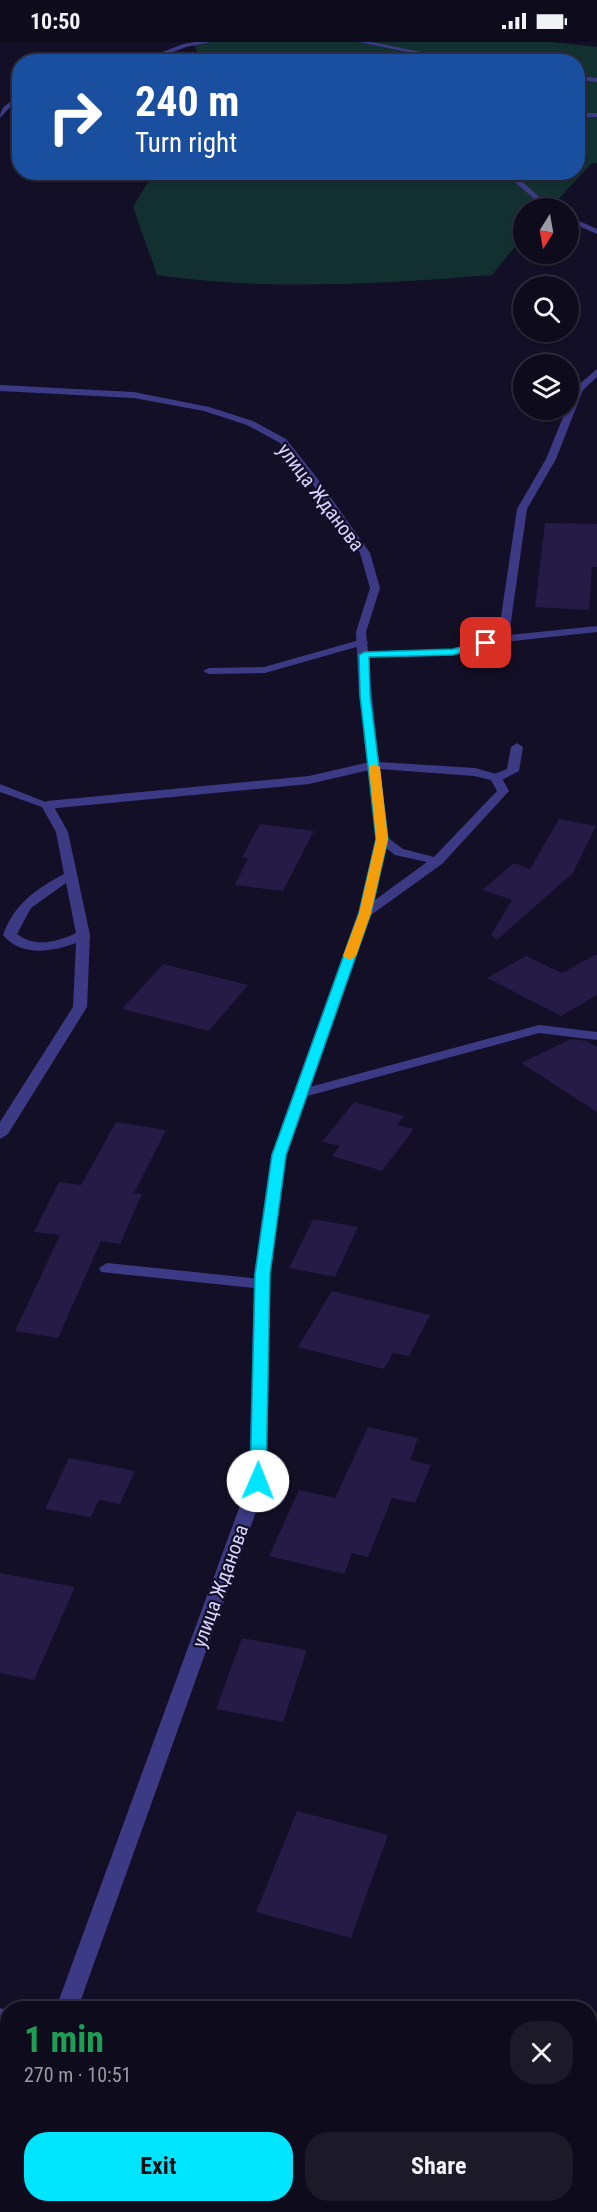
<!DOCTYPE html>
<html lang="en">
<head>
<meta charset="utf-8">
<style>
  :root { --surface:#0e0b1c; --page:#1c1929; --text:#f1f3f6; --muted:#9b9ba3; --line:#2e2b3b; --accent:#00e5ff }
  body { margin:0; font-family:"Roboto Condensed",sans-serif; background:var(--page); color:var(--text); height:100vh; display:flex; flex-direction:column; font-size:22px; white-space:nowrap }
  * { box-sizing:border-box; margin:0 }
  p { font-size:20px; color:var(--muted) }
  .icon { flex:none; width:33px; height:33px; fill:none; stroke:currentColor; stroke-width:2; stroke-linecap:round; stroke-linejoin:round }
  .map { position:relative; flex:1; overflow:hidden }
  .side { position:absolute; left:0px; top:1959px; width:597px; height:212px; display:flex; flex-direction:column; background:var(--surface); border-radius:24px 24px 0 0; box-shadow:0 2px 4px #0004,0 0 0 2px var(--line) }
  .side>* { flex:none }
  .hud { position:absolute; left:12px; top:12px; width:573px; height:126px; border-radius:24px; box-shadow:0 2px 4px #0004,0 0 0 2px var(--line); background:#1a4fa0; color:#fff; overflow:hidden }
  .needle { width:39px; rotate:191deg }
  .buttons { position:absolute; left:513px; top:156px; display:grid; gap:12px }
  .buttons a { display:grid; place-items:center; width:66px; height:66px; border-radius:50%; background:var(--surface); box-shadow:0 2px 4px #0004,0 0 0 2px var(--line); font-size:30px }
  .pin { position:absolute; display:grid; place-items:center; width:51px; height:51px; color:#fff; margin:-26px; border-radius:12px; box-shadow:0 3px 9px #0006 }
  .me { position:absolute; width:66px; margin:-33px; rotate:1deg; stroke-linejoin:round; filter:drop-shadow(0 0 4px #0008) }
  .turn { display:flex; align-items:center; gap:21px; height:126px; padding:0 24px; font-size:27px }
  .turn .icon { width:78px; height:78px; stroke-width:2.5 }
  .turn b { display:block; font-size:42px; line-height:51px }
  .round { display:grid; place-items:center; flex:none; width:63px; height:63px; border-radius:24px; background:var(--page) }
  .headline { display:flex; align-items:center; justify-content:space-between; height:102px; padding:0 24px }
  h1 { font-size:36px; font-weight:700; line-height:45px; color:#1e9e55 }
  .primary-button { display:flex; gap:12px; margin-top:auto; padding:12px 24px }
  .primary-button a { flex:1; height:69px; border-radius:24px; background:var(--accent); color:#111; font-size:24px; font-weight:700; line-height:69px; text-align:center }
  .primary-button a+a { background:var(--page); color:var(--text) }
  .status { display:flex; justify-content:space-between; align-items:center; height:42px; padding:0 30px; background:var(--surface); direction:ltr }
  .status svg { height:16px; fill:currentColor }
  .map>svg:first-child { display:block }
  .green { fill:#12302f }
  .building { fill:#241b47 }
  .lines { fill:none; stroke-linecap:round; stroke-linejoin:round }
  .lane { fill:#3d3a85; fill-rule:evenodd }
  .street { fill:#3d3a85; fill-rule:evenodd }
  .route { fill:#00e5ff; stroke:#0095a6; stroke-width:1.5 }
  .slow { fill:#f59e0b }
  .labels { text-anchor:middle; stroke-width:4.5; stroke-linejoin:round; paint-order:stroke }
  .street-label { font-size:20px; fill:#d9d4ff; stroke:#130f26 }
</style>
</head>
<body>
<div class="status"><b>10:50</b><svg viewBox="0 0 49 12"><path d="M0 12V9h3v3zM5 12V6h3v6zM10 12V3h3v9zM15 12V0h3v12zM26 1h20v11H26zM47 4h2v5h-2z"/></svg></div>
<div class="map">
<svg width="597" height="2170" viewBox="0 0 597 2170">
  <rect width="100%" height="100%" fill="#130f26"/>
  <path class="green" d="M 193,0 L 552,0 L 597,5 L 597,121 L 592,121 L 550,166 L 524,166 L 523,195 L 492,233 C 381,242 267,249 157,233 L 133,165 L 153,131 L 578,130 L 578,20 L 201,19 Z"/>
  <path class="building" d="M 545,481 L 597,482 L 597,525 L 592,525 L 589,568 L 535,565 Z
    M 559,777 L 596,784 L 573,831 L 497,898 L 491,893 L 512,858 L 482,848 L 514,821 L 530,827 Z
    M 260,782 L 314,789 L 283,849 L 235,843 L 248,816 L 242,815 Z
    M 597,912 L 597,953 L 561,974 L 487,936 L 526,914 L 562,931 Z
    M 163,922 L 248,943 L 209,989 L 122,967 Z
    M 571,997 L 587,999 L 597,1005 L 597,1070 L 521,1021 Z
    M 354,1060 L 404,1074 L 397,1083 L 414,1087 L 382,1129 L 332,1114 L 340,1104 L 322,1100 Z
    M 116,1080 L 166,1088 L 134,1151 L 142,1152 L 120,1202 L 101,1199 L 58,1296 L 15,1289 L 60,1193 L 34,1190 L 59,1140 L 81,1143 Z
    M 313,1177 L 358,1185 L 335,1235 L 289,1226 Z
    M 332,1249 L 430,1273 L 409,1314 L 393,1311 L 384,1327 L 298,1305 Z
    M 368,1385 L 418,1396 L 410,1418 L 431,1423 L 415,1461 L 392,1456 L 368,1515 L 352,1511 L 344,1532 L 269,1514 L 299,1448 L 335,1456 Z
    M 69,1416 L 135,1429 L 120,1462 L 99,1458 L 91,1475 L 45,1467 Z
    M 0,1531 L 75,1545 L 34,1638 L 0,1631 Z
    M 242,1596 L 307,1608 L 283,1680 L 216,1667 Z
    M 297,1769 L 388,1793 L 351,1896 L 256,1870 Z"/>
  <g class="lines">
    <path class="lane" d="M 578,71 L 597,71 L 597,75 L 578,75 Z
      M 503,130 L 511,130 L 552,166 L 545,166 Z
      M 568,174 L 597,187 L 597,192 L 568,179 Z
      M 363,597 L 368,600 L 367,602 L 265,631 L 209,632 L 203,629 L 209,626 L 264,625 Z
      M 517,701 L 523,705 L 519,729 L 500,739 L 492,739 L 492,733 L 507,727 L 511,705 Z
      M 374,719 L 380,723 L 378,726 L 309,742 L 47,767 L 41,763 L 47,759 L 309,734 Z
      M 539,983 L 597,990 L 597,998 L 539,991 L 300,1056 L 293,1052 L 295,1049 Z
      M 107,1221 L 262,1237 L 268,1238 L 270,1242 L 268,1246 L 262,1247 L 101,1230 L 99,1226 Z"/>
    <path class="street" d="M 195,0 L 211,0 L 186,5 L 147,20 L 137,20 L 183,2 Z
      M 359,0 L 371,0 L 471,20 L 456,20 Z
      M 578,34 L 597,36 L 597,40 L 578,38 Z
      M 20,56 L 20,60 L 12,63 L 0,76 C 0,64 9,60 20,56 Z
      M 597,327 L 597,335 L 583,348 L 556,417 L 527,467 L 509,593 L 597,584 L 597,590 L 503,600 L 453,613 L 368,616 L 379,720 L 475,726 L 500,733 L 509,749 L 442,822 L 371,873 L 287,1113 L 270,1232 L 267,1439 L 78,1966 L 56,1966 L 249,1439 L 254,1232 L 271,1113 L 358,871 L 376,797 L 359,653 L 356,590 L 370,546 L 360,511 L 311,440 L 280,401 L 247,383 L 204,369 L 134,356 L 0,349 L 0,343 L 134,350 L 209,365 L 253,379 L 286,397 L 317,436 L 370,511 L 380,546 L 366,590 L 368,610 L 453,607 L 498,595 L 517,467 L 546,417 L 566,368 L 568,368 L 576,345 ZM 380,727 L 474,734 L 491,738 L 497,749 L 434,815 L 403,807 L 388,796 ZM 386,806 L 395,813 L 427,820 L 375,858 Z
      M 0,742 L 53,763 L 68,790 L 90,893 L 87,965 L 8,1092 L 0,1097 L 0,1080 L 73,965 L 76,901 C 52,910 21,915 3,893 C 14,862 36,847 64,832 L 56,790 L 42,765 L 0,750 ZM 66,841 L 76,891 C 57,900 35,906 17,892 L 31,866 Z
      M 0,1966 L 8,1969 L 8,1991 L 0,1988 Z
      M 8,2135 L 8,2163 L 12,2163 L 9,2170 L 0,2170 L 0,2138 Z
      M 117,2163 L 163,2163 L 166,2170 L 120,2170 Z"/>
  </g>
  <path class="route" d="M 486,598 L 491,601 L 490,603 L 453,613 L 369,615 L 370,653 L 388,797 L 371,871 L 286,1113 L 270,1232 L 266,1439 L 264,1443 L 252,1443 L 250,1439 L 255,1232 L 272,1113 L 359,871 L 376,797 L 360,653 L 359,613 L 364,610 L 453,607 Z"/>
  <path class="slow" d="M 374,722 L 380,725 L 388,797 L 371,871 L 356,914 L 350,918 L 343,914 L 359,871 L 376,797 L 369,725 Z"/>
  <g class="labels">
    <g class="street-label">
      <text transform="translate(321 455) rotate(53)" y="7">улица Жданова</text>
      <text transform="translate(220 1544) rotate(-70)" y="7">улица Жданова</text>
    </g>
  </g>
</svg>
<div class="buttons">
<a><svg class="needle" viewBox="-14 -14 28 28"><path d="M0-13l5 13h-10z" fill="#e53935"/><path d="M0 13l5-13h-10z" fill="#9b9ba3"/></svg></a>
<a><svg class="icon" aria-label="search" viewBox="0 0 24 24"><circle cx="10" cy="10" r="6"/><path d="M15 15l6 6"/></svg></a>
<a><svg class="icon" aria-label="layers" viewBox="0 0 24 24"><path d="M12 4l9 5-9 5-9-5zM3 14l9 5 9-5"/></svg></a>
</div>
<div class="pin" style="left:486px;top:601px;background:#d93025"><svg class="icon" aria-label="arrive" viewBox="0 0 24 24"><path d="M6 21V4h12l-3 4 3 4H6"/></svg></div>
<svg class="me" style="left:258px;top:1439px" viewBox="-20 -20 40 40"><circle r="19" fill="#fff"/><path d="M0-13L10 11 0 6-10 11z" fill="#00e5ff"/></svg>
<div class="hud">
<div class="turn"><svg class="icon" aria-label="right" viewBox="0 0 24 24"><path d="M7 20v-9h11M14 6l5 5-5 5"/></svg><div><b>240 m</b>Turn right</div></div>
</div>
<section class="side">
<div class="headline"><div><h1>1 min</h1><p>270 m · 10:51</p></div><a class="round"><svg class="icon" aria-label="close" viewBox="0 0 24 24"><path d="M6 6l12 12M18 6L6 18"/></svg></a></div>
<div class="primary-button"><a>Exit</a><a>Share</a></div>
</section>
</div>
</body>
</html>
